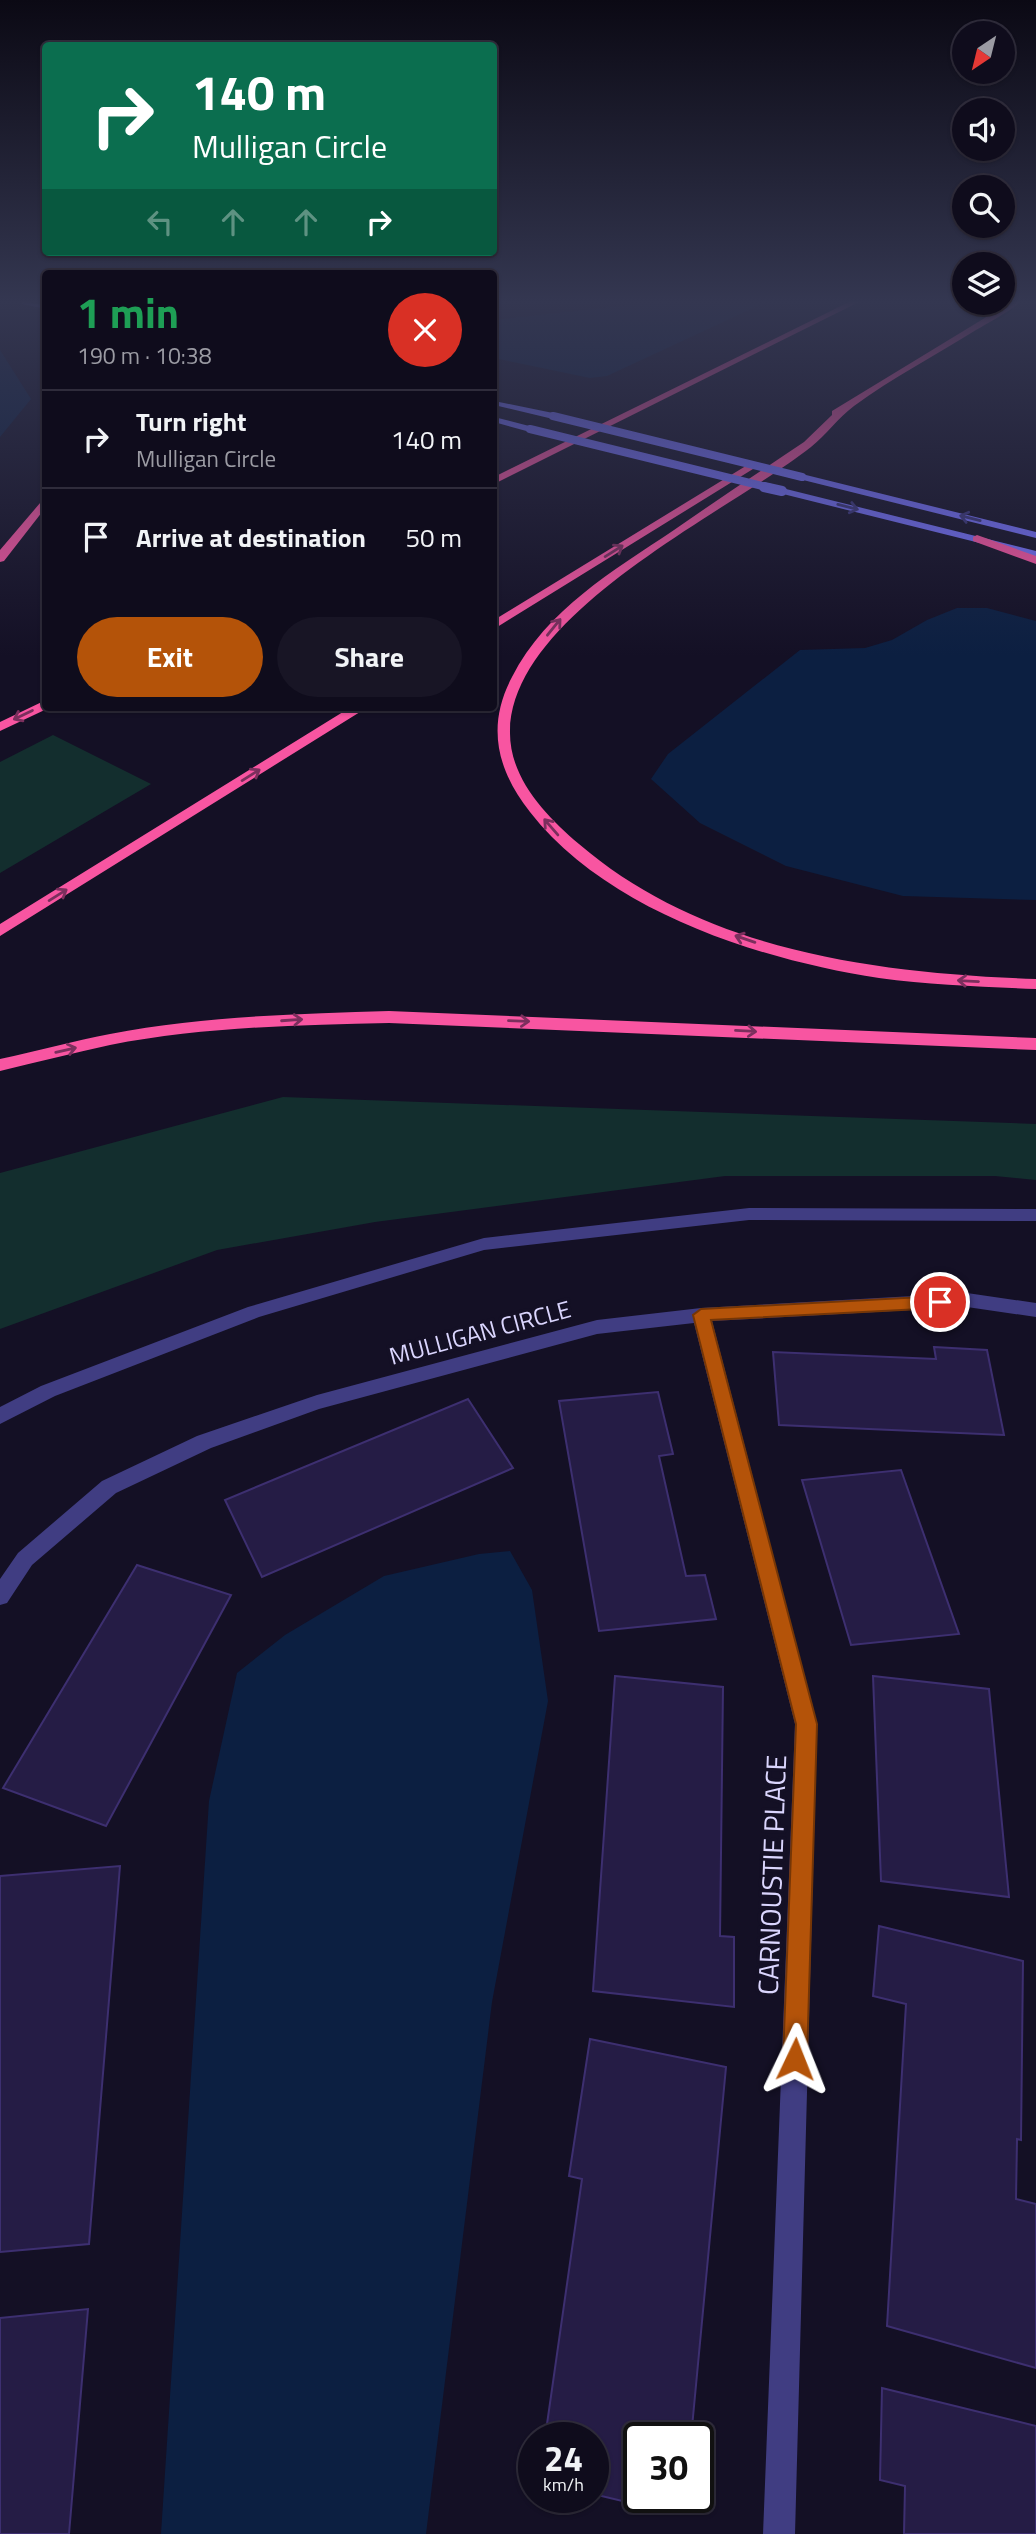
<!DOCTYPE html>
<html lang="en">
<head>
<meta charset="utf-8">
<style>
  :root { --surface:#0f0c1c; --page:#181525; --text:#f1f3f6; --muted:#9b9ba3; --line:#2f2c3b; --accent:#b45309 }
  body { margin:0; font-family:"Titillium Web",sans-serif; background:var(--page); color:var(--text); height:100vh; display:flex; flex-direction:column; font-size:26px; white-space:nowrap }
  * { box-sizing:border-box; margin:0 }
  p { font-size:23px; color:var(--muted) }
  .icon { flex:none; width:38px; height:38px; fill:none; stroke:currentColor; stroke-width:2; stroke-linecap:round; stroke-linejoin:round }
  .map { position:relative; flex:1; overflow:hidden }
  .sheet { position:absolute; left:42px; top:270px; width:455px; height:441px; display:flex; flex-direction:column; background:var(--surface); border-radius:7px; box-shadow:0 2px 5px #0004,0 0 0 2px var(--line) }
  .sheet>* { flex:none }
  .guide { position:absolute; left:42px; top:42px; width:455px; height:214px; border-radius:7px; box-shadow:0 2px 5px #0004,0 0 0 2px var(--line); background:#0b6e4f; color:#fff; overflow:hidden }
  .needle { width:46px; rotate:215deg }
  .buttons { position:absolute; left:952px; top:21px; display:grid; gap:14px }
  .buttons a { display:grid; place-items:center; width:63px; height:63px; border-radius:50%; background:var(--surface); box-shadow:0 2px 5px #0004,0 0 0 2px var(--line); font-size:35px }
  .speed { position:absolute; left:518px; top:2422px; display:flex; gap:14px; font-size:35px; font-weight:700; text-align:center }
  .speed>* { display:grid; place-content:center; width:91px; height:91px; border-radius:50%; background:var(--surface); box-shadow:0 2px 5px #0004,0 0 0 2px var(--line); line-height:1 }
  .speed small { font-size:18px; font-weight:400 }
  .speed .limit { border:4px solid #111; border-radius:10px; background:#fff; color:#111 }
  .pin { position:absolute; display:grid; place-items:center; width:60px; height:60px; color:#fff; margin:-30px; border:4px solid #fff; border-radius:50%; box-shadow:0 2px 7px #0007 }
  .me { position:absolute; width:77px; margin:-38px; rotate:2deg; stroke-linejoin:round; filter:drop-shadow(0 0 5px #0008) }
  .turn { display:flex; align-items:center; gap:24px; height:147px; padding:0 35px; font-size:32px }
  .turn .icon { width:91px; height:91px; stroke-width:2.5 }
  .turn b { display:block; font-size:49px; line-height:60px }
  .lanes { display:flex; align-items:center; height:66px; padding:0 35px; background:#0003; justify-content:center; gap:35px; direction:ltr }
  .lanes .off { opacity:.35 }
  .round { display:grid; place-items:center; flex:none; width:74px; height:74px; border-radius:37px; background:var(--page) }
  .headline { display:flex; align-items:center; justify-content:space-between; height:119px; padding:0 35px }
  h1 { font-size:42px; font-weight:700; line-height:52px; color:#1e9e55 }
  .cta { display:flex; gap:14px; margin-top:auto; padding:14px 35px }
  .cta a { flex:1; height:80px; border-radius:42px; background:var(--accent); color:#fff; font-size:28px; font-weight:700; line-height:80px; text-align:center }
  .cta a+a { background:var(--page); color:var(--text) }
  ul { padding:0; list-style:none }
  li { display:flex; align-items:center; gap:21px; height:98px; padding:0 35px; border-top:2px solid var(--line) }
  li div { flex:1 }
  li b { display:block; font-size:26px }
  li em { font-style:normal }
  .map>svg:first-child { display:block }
  .green { fill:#132e2e }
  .water { fill:#0c1f41 }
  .building { fill:#251c45; stroke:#3d2f70; stroke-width:2 }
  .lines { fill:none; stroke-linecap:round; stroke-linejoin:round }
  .minor { fill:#403d82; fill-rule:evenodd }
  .tertiary { fill:#403d82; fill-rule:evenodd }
  .secondary { fill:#7570f9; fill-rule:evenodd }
  .motorway { fill:#f855a1; fill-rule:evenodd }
  .secondary-bridge-far1 { stroke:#7570f9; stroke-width:8 }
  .secondary-bridge { stroke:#7570f9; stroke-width:10 }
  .oneway { stroke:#3b367a }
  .oneway2 { stroke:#7b2f5d }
  .route { fill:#b45309; stroke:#753606; stroke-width:2 }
  .labels { text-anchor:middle; stroke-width:7; stroke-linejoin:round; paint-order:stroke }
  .street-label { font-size:24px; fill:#dad5fd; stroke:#141025 }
  .near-street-label { font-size:28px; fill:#dad5fd; stroke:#141025 }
</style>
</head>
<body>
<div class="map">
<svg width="1036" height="2534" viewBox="0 0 1036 2534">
  <rect width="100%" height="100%" fill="#141025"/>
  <path class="green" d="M 53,735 L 151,784 L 0,873 L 0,762 Z
    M 283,1097 L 1036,1124 L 1036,1180 L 995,1176 L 725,1176 L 375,1222 L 217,1250 L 0,1329 L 0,1173 Z"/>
  <path class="water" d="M 655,302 L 764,303 L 607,376 L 590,378 L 494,358 L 494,320 Z
    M 0,350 L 31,399 L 0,437 Z
    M 957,608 L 987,608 L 1036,621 L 1036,900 L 903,896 L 786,866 L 700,823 L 651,779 L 668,754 L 800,650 L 865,648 L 892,640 L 927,620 Z
    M 510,1551 L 532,1590 L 548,1701 L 492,2002 L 426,2534 L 161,2534 L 209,1801 L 237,1673 L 285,1635 L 384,1576 L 479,1554 Z"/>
  <path class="building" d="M 934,1347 L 987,1350 L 1004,1435 L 779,1425 L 773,1352 L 936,1359 Z
    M 658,1392 L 673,1454 L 659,1456 L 686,1576 L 705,1575 L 716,1619 L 599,1631 L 559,1401 Z
    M 468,1399 L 513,1468 L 262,1577 L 225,1500 Z
    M 901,1470 L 959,1634 L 851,1645 L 802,1480 Z
    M 137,1565 L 231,1595 L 106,1826 L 3,1788 Z
    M 615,1676 L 723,1687 L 720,1936 L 734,1937 L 734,2007 L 593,1991 Z
    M 873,1676 L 989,1689 L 1009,1897 L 881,1881 Z
    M 120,1866 L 89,2244 L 0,2252 L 0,1876 Z
    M 879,1926 L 1023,1961 L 1021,2140 L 1017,2139 L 1016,2199 L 1036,2204 L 1036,2368 L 887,2326 L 906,2004 L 873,1996 Z
    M 590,2039 L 726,2067 L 691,2438 L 639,2438 L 639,2505 L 593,2494 L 593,2438 L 545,2438 L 582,2179 L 569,2176 Z
    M 88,2309 L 69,2534 L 0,2534 L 0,2318 Z
    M 882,2388 L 1036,2426 L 1036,2534 L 904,2534 L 905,2486 L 880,2480 Z"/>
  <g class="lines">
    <path class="minor" d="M 967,1293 L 1036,1303 L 1036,1317 L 967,1307 L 712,1321 L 817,1724 L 795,2534 L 763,2534 L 795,1724 L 694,1323 L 597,1334 L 319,1409 L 211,1448 L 116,1493 L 32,1565 L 7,1603 L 0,1605 L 0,1579 L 18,1553 L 102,1481 L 197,1436 L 317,1395 L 597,1320 L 701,1308 Z"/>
    <path class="tertiary" d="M 749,1208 L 1036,1209 L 1036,1221 L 749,1220 L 484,1250 L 259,1317 L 55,1396 L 0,1424 L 0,1407 L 41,1386 L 248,1307 L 484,1238 Z"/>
    <path class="secondary" d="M 22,302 L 46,305 L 46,309 L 22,304 Z
      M 494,401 L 553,413 L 557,416 L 553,419 L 494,405 Z
      M 494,417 L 533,427 L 534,429 L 530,432 L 494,422 Z
      M 802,474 L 1036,532 L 1036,538 L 799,479 L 797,477 Z
      M 782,488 L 1036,551 L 1036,557 L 779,493 L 779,489 Z"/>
    <path class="motorway" d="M 849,302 L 859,302 L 494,484 L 494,477 Z
      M 1011,302 L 1020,302 C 1007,313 991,321 976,330 C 936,355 892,378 854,406 C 838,418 826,435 811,447 C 727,513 512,612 510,731 C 509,778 546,816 579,844 C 705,952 877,973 1036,979 L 1036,989 C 984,987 931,985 879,978 C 760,960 607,911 530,812 C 497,770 486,726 512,677 C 547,609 613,571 674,530 C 717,500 761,471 804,442 L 832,415 L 832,411 Z
      M 749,464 L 754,467 L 753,469 L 494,629 L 494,620 Z
      M 46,496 L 46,507 L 4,561 L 0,562 L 0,550 Z
      M 977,535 L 1036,556 L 1036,564 L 973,541 L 973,537 Z
      M 46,700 L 46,707 L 51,707 L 0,731 L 0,722 Z
      M 351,707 L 368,707 L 0,936 L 0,924 Z
      M 389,1011 L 1036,1038 L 1036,1050 L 389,1023 C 297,1025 201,1027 110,1045 C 73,1053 37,1062 0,1071 L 0,1059 C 37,1051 73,1041 110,1034 C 201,1016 297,1014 389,1011 Z"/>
    <path class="secondary-bridge-far1" d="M 553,416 L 802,477
      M 530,429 L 771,488"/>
    <path class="secondary-bridge" d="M 764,487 L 782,491"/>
  </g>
  <defs><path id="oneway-shaft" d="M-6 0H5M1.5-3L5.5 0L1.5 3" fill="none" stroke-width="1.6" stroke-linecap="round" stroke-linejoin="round" transform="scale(1.75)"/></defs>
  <g class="oneway">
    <use href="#oneway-shaft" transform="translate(848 507) rotate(14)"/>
    <use href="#oneway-shaft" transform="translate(970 518) rotate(-166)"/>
  </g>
  <g class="oneway2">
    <use href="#oneway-shaft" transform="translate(614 551) rotate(-32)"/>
    <use href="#oneway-shaft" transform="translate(554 627) rotate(-51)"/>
    <use href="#oneway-shaft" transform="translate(23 715) rotate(154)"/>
    <use href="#oneway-shaft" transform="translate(251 775) rotate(-32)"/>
    <use href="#oneway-shaft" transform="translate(551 827) rotate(-131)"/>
    <use href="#oneway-shaft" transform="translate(58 895) rotate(-32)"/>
    <use href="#oneway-shaft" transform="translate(745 939) rotate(-161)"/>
    <use href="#oneway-shaft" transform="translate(968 981) rotate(-177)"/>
    <use href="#oneway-shaft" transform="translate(292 1020) rotate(-4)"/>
    <use href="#oneway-shaft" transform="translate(519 1021) rotate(2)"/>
    <use href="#oneway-shaft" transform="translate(746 1031) rotate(3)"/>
    <use href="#oneway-shaft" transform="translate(66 1050) rotate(-13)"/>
  </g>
  <linearGradient id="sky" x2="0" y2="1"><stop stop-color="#0b0914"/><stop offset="0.46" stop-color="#343751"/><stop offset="1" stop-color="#343751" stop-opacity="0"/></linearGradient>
  <rect width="1036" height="656" fill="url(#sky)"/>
  <path class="route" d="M 940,1296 L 948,1302 L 940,1308 L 711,1320 L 817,1724 L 807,2059 L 804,2068 L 795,2071 L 787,2068 L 783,2059 L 796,1724 L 693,1315 L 701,1309 Z"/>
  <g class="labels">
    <g class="street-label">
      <text transform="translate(480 1333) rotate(-15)" y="8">MULLIGAN CIRCLE</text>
    </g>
    <g class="near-street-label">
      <text transform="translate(772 1875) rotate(-88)" y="10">CARNOUSTIE PLACE</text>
    </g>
  </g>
</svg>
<div class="buttons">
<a><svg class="needle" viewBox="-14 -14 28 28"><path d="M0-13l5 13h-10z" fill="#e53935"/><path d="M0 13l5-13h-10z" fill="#9b9ba3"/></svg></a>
<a><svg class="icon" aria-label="sound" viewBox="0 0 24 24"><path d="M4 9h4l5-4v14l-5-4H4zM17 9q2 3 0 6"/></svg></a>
<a><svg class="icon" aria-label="search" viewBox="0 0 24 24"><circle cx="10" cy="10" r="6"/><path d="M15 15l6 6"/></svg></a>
<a><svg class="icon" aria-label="layers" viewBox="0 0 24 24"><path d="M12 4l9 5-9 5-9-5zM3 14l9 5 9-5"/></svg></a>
</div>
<div class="speed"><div>24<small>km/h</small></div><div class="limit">30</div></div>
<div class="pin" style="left:940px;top:1302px;background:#d93025"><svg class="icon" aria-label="arrive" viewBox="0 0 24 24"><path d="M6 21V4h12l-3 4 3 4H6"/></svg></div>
<svg class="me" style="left:795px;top:2059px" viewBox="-20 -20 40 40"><path d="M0-17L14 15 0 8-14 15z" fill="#b45309" stroke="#fff" stroke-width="4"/></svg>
<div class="guide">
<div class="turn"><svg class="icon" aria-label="right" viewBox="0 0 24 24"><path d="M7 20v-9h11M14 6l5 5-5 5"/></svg><div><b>140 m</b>Mulligan Circle</div></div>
<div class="lanes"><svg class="icon off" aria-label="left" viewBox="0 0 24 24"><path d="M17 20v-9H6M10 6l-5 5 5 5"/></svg><svg class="icon off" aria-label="ahead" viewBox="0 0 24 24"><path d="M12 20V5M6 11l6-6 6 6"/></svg><svg class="icon off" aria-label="ahead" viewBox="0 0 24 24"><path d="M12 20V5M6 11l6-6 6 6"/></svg><svg class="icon" aria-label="right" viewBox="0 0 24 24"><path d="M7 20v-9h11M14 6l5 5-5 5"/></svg></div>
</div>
<section class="sheet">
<div class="headline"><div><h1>1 min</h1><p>190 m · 10:38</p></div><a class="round" style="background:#d93025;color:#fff"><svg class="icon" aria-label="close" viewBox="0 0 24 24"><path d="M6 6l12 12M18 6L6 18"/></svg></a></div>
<ul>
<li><svg class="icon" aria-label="right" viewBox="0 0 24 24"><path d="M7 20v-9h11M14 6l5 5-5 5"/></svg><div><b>Turn right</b><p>Mulligan Circle</p></div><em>140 m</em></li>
<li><svg class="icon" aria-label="arrive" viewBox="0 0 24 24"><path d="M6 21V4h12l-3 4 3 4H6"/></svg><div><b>Arrive at destination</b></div><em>50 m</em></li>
</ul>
<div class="cta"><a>Exit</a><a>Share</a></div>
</section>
</div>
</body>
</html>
